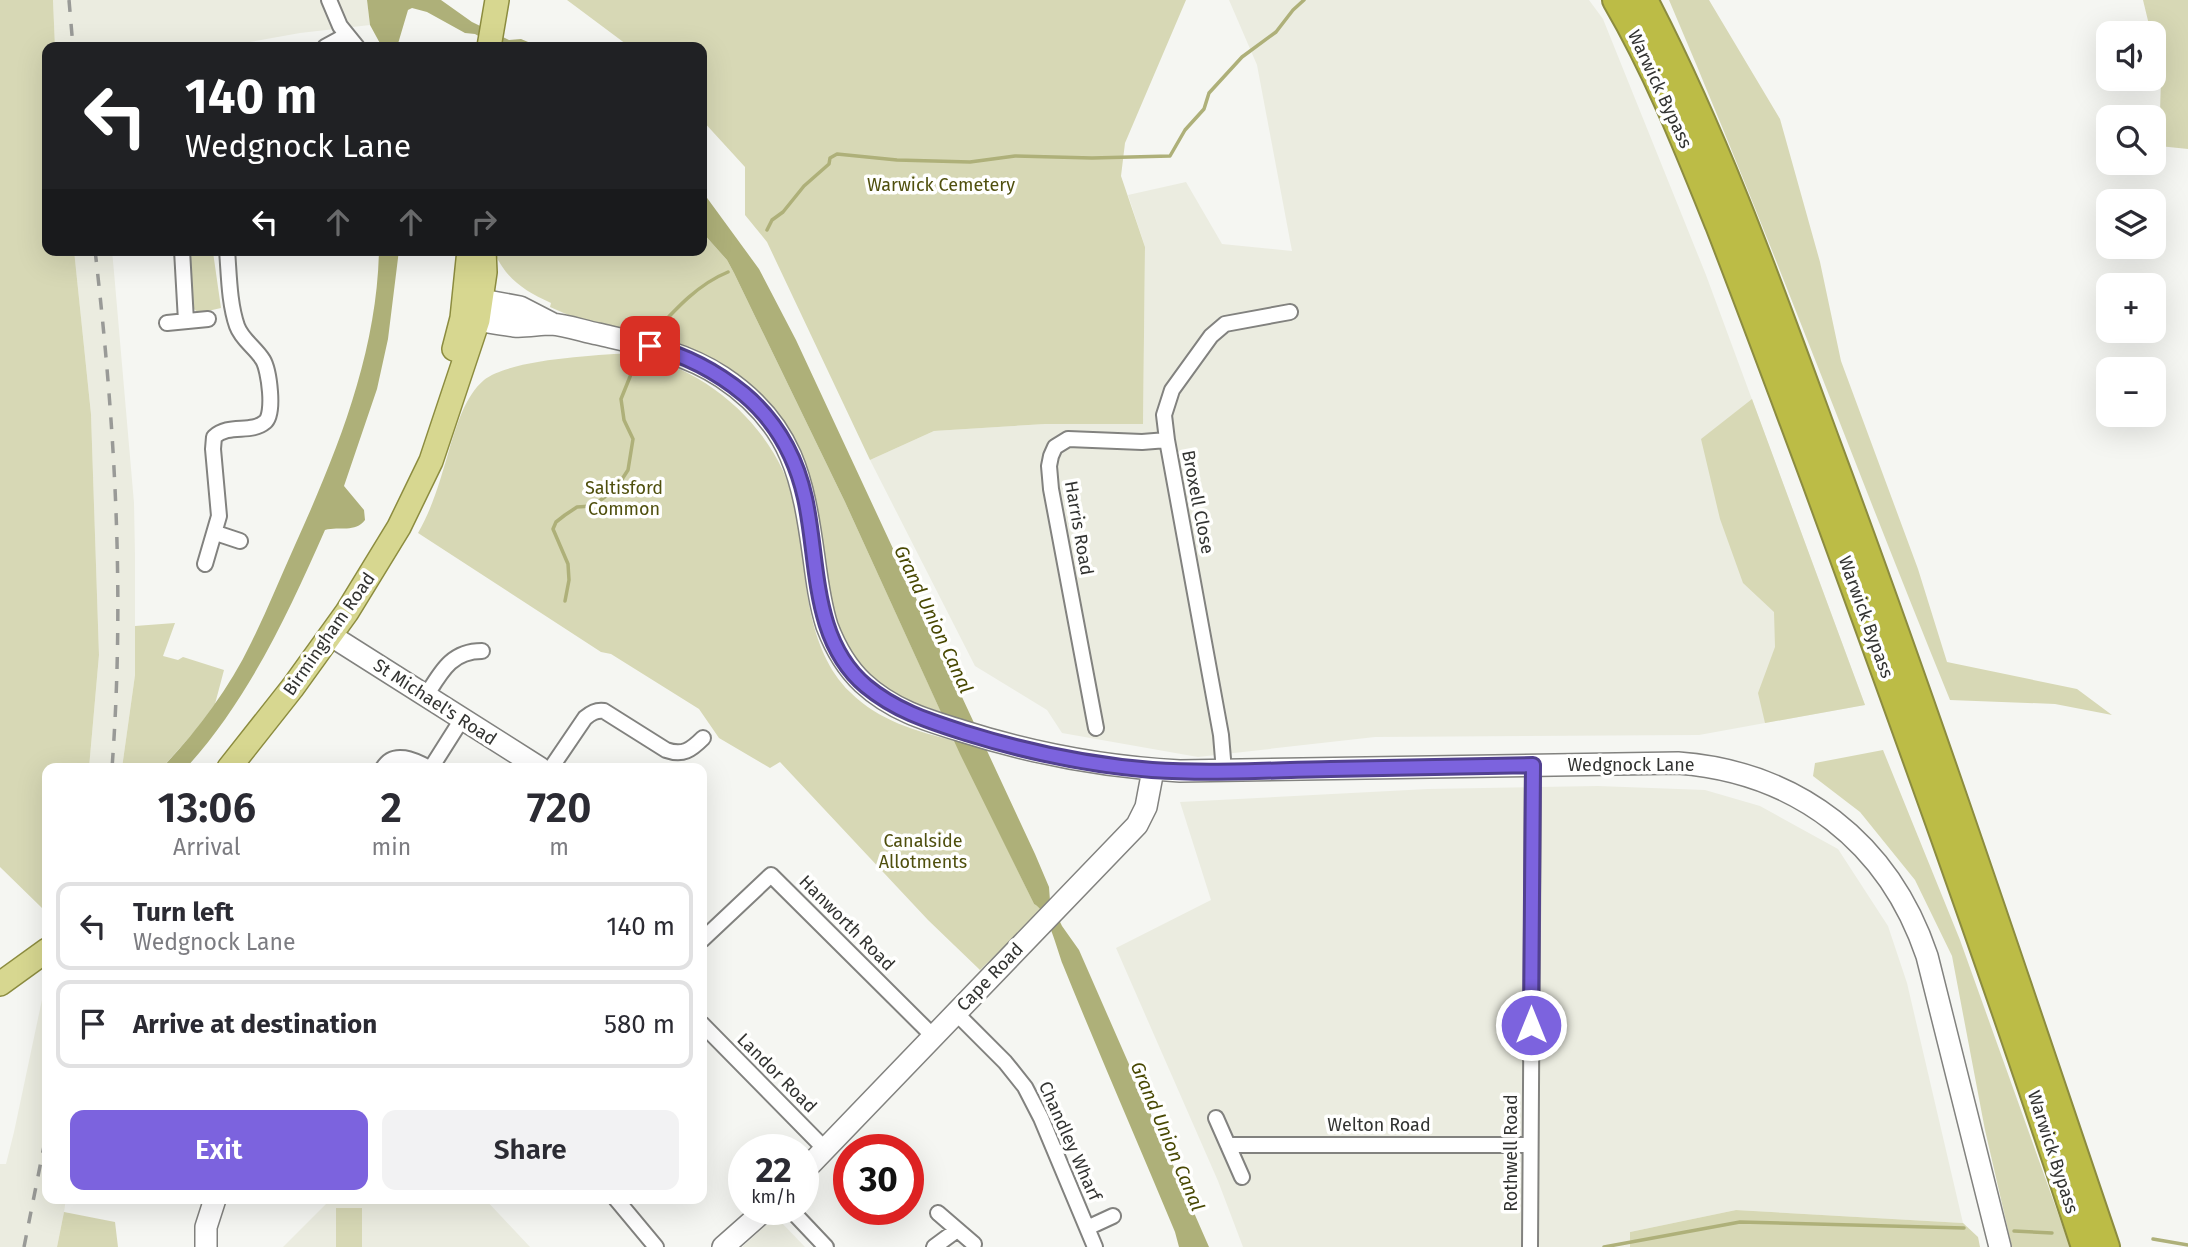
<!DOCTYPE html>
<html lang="en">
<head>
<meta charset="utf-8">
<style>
  :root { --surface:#fff; --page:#f2f2f3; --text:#2b2b33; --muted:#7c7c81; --line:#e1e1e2; --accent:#7c63de }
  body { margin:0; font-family:"Fira Sans",sans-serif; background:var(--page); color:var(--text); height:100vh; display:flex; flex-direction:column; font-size:26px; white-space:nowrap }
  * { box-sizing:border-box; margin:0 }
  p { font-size:23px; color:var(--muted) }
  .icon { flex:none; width:38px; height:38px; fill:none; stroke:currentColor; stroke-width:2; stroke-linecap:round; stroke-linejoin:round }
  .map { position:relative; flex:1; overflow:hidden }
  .side { position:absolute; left:42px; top:763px; width:665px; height:441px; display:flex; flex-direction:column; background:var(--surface); border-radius:14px; box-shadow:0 7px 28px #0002 }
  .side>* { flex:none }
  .banner { position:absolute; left:42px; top:42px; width:665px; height:214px; border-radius:14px; box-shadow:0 7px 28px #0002; background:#202124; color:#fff; overflow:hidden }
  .buttons { position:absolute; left:2096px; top:21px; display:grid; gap:14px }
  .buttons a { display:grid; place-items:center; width:70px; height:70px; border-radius:14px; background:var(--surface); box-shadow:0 7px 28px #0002; font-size:35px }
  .speed { position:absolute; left:728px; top:1134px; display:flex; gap:14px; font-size:35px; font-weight:700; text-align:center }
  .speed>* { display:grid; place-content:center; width:91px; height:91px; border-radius:50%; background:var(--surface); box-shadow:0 7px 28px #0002; line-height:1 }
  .speed small { font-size:18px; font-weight:400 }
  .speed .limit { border:10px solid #d22; background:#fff; color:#111 }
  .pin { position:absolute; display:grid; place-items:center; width:60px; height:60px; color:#fff; margin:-30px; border-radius:14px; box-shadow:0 4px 10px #0006 }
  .me { position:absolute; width:77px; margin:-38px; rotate:0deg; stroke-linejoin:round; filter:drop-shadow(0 0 5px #0008) }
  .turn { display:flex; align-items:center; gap:24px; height:147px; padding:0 28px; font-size:32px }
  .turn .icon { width:91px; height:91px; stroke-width:2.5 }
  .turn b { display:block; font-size:49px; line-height:60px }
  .lanes { display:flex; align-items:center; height:66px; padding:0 28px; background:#0003; justify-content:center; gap:35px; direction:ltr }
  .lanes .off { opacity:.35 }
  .eta { display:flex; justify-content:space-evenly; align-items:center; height:119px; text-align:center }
  .eta b { font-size:42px; font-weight:600; line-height:49px }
  .action { display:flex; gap:14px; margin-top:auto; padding:14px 28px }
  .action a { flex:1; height:80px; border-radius:14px; background:var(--accent); color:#fff; font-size:28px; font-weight:600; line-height:80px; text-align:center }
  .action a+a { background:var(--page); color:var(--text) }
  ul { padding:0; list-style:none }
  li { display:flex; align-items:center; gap:21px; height:88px; margin:0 14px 10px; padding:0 14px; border:4px solid var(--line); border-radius:14px }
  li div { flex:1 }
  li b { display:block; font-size:26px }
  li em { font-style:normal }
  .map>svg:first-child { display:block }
  .built { fill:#ebece0 }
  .green { fill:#d7d8b5 }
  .water { fill:#aeb079 }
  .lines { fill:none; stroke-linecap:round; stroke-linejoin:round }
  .stream { stroke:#aeb079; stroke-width:3.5 }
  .street-casing { stroke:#82827f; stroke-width:18 }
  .secondary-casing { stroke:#82827f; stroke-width:24 }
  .primary-casing { stroke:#8c8c3f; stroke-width:26 }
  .highway-casing { stroke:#8c8c3f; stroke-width:30 }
  .street { stroke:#fff; stroke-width:14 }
  .secondary { stroke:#fff; stroke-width:21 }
  .primary { stroke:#d7d790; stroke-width:23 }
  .highway { stroke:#bcbc46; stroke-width:26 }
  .rail { stroke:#999a97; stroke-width:3.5; stroke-dasharray:12 12; stroke-linecap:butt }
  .route-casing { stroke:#514090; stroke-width:18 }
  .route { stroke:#7c63de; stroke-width:12 }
  .labels { text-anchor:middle; stroke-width:7; stroke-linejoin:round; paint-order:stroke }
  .street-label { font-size:18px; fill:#323331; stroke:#fffffe }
  .park-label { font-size:18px; fill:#4f4f0d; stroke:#fffffe }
  .water-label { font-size:19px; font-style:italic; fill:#484802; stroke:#fffffe }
</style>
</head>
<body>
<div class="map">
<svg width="2188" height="1247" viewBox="0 0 2188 1247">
  <rect width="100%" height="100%" fill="#f5f6f2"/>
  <path class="built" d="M 53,0 L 367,0 L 370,25 L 300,33 L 222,47 L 55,47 Z
    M 1229,0 L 1589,0 L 1603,19 L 1706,275 L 1865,705 L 1699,735 L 1375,737 L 1198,757 L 1062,733 L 1047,710 L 975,666 L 870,460 L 934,431 L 1045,424 L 1143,423 L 1145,247 L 1128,195 L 1186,182 L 1222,244 L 1292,251 L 1257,65 Z
    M 74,250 L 112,250 L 114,272 L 134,503 L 135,555 L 135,675 L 122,768 L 89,768 L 99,655 L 91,414 Z
    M 1598,786 L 1705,790 L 1760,806 L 1838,849 L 1888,926 L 1907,983 L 1963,1223 L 1736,1210 L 1630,1232 L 1630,1247 L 1243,1247 L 1218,1181 L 1116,948 L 1211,900 L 1180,802 L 1428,789 Z
    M 47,976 L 47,1199 L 66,1199 L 64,1212 L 57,1247 L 0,1247 L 0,1164 L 6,1164 L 14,1132 Z
    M 331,1199 L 485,1199 L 530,1247 L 283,1247 Z
    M 781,1222 L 805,1247 L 742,1247 L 766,1225 Z"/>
  <path class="green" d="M 0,0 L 53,0 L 55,47 L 47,47 L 47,250 L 74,250 L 91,414 L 99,655 L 89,768 L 47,768 L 47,904 L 42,908 L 0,867 Z
    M 567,0 L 1186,0 L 1125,143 L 1121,176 L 1145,247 L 1143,424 L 1045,424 L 934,431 L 870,460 L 767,242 L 745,215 L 745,167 L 702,120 L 702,47 L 630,47 Z
    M 1669,0 L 1709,0 L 1780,119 L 1820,262 L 1841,361 L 1918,569 L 1947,662 L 2077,689 L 2112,715 L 2055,704 L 1950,700 C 1855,467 1768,231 1669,0 Z
    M 2143,0 L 2188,0 L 2188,149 L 2159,146 L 2161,78 L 2154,48 L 2154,33 L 2151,33 Z
    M 702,232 L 727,260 L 734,273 L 845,502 L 941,712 L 897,697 L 852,662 L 838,631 L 831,597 L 817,502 L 808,475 L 758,398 L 550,307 L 551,303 C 523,290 506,279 493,250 L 702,250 Z
    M 187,250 L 211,250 L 213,252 L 221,308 L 199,313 L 191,307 Z
    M 632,353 C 714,370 786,437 798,521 C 806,577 806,649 850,692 C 879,721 916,731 955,741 L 1034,904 L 1039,906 L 1041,911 L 980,970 L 928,920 L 780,762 L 770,768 L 719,738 L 699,709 L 611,654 L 601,652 L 418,533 C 434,505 441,477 450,447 C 457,425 465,396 484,380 C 510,359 598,355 632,353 Z
    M 1752,399 L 1865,705 L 1765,723 L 1758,693 L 1775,647 L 1774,612 L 1743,583 L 1720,519 L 1701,439 Z
    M 175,623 L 163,656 L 178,660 L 183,657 L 224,670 L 215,704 L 195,731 L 162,768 L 122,768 L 135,675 L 135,626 Z
    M 1883,750 L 1960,940 L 2070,1247 L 2012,1247 L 1985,1130 L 1952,956 L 1915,880 L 1860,812 L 1813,776 L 1815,763 Z
    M 336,1208 L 362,1208 L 362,1247 L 336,1247 Z
    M 1736,1210 L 1963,1223 L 1978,1237 L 1980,1247 L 1630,1247 L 1630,1232 Z
    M 64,1212 L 115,1222 L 118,1247 L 57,1247 Z"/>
  <path class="water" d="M 367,0 L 441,0 L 472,22 L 509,40 L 521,39 L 540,47 L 498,47 L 475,34 L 465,33 L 427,12 L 412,8 L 408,10 L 397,47 L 382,47 L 370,25 Z
    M 702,191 L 759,269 L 796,340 L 1035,854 L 1049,887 L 1050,901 L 1062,926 L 1079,950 L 1209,1247 L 1179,1247 L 1175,1232 C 1138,1143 1099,1054 1063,965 C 1057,950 1048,910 1034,904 L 960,754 L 845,502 L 734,273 L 727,260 L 702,232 Z
    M 379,250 L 399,250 L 388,339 L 377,389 L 344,486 L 364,510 L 365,520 C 355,533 340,526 325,530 C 288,614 248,700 186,768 L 162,768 C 197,731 229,689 251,643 C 267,611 280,578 295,545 C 337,452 377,354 379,250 Z"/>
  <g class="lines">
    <path class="stream" d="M 767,230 L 772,220 L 783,212 L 804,186 L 829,164 L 830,158 L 837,154 L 897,160 L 970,162 L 1015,156 L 1092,158 L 1170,156 L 1185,130 L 1204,109 L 1209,93 L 1242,57 L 1276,32 L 1293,10 L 1304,0
      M 650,337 C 673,312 696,285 728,272
      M 565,601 L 569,580 L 568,564 L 553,529 L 556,522 L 565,515 L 577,507 L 592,506 L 609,494 L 617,487 L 628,470 L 633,439 L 624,420 L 621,399 L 640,352
      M 2014,1231 L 2052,1233
      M 2153,1239 L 2188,1245
      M 1604,1247 L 1740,1222 L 1964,1228"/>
    <g class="street-casing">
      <path id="street" d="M 329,0 L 340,26 L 357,47
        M 325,47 L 347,35
        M 182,250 L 186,321
        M 167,323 L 208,319
        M 216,533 L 240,541
        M 205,564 L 219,516 L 213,449 L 214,437 C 229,423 251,434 265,422 C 275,414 269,370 263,360 C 255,347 242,340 237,326 C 229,303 229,274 227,250
        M 426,696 C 441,672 451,651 482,651
        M 1096,728 L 1051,489 L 1049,466 L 1051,456 L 1055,447 L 1068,439 L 1142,442 L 1167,440
        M 383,768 C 394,750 414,760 429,768
        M 431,768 L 462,719
        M 551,768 L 585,718 C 591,713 596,710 604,711 L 666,750 C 683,756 691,750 703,738
        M 1224,771 L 1221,735 L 1167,440 L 1164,415 L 1172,390 L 1211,336 L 1225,324 L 1290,312
        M 702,940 L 771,875 L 933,1036
        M 955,1012 L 1005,1062 L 1025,1087 L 1041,1118 L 1095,1247
        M 702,1024 L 825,1149
        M 1216,1118 L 1242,1177
        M 1228,1145 L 1530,1145
        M 616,1199 L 656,1247
        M 790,1209 L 826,1247
        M 938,1213 L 974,1244
        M 1087,1228 L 1113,1216
        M 934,1247 L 957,1230
        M 1530,1247 L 1533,765"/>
    </g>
    <g class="secondary-casing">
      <path id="secondary" d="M 465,297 L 520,307 L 551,323
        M 462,318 C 479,320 497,324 514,326 C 526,327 539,324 551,324 C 566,325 583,331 598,334 C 641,344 684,352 722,377 C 793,424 803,479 814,558 C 817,581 820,604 827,626 C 835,647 847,668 863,683 C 892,710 926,720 962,731 C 1034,754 1105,767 1180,771 L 1678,763 C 1798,772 1889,843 1927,956 L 2000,1247
        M 330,635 L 540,768
        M 803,1172 L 1137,825 L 1146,807 L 1153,770
        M 206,1247 L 206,1227 L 215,1199
        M 723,1247 L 766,1209"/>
    </g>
    <g class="primary-casing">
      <path id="primary" d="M 489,47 L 497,0
        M 454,349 L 462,318 L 469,250
        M 229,768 L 293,687 L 347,612 L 399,527 L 431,461 L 478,320 L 485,272 L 484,250
        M 0,984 L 47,950"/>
    </g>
    <g class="highway-casing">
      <path id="highway" d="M 1616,0 C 1658,72 1688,148 1719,225 C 1752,310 1784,396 1816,482 C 1909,736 2001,990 2085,1247
        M 1644,0 C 1718,142 1772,295 1827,445 C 1926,710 2015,979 2106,1247"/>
    </g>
    <use href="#street" class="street"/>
    <use href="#secondary" class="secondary"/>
    <use href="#primary" class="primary"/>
    <use href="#highway" class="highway"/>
    <path class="rail" d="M 69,0 L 73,47
      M 95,250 C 115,424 125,593 112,768
      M 24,1247 L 47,1131"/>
  </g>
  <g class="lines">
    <g class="route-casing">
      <path id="route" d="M 650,346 C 685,355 716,371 744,394 C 776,421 796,457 805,498 C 819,561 811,640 866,686 C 896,711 929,721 966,733 C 1027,752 1089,765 1152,770 C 1212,774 1272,770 1331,769 C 1399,768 1466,766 1533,765 L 1531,1025"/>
    </g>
    <use href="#route" class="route"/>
  </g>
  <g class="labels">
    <g class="street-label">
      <text transform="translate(1660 89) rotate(65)" y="6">Warwick Bypass</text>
      <text transform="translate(1198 502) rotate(79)" y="6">Broxell Close</text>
      <text transform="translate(1079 528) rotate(80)" y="6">Harris Road</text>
      <text transform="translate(1866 617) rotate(70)" y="6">Warwick Bypass</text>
      <text transform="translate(329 634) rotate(-55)" y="6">Birmingham Road</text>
      <text transform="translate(435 702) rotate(33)" y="6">St Michael's Road</text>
      <text x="1631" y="771">Wedgnock Lane</text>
      <text transform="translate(847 923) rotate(45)" y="6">Hanworth Road</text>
      <text transform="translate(990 977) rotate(-46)" y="6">Cape Road</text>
      <text transform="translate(777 1073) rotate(45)" y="6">Landor Road</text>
      <text x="1379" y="1131">Welton Road</text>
      <text transform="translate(1070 1141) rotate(66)" y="6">Chandley Wharf</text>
      <text transform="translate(2053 1152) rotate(72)" y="6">Warwick Bypass</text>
      <text transform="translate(1511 1153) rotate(-90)" y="6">Rothwell Road</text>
    </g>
    <g class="park-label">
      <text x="941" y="191">Warwick Cemetery</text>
      <text x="624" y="494">Saltisford<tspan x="624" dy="21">Common</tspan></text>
      <text x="923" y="847">Canalside<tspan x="923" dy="21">Allotments</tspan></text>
    </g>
    <g class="water-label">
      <text transform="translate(934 619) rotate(65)" y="7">Grand Union Canal</text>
      <text transform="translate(1168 1136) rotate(67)" y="7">Grand Union Canal</text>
    </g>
  </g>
</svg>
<div class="buttons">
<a><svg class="icon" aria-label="sound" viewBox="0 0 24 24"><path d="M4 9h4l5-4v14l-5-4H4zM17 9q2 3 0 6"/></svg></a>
<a><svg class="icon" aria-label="search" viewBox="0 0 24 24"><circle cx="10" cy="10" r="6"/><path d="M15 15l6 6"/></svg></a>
<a><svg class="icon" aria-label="layers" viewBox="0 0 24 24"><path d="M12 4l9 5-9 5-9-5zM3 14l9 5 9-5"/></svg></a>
<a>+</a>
<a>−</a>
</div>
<div class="speed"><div>22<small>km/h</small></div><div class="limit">30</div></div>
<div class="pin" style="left:650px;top:346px;background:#d93025"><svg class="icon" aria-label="arrive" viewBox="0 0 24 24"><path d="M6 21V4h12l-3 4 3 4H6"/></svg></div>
<svg class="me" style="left:1531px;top:1025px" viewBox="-20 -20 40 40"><circle r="17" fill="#7c63de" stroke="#fff" stroke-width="3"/><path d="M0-11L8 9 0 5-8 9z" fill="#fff"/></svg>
<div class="banner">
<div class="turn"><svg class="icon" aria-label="left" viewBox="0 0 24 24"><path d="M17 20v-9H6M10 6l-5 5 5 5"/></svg><div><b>140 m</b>Wedgnock Lane</div></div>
<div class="lanes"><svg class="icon" aria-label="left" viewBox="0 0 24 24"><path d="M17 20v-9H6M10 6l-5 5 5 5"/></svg><svg class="icon off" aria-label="ahead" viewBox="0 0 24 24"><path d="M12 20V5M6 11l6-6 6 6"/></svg><svg class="icon off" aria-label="ahead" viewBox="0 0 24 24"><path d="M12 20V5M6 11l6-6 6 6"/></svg><svg class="icon off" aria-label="right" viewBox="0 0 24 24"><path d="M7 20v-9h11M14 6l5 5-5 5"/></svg></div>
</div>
<section class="side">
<div class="eta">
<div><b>13:06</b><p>Arrival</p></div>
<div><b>2</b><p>min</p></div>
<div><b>720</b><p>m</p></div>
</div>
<ul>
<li><svg class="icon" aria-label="left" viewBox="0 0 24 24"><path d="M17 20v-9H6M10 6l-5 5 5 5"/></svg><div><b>Turn left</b><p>Wedgnock Lane</p></div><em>140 m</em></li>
<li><svg class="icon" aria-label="arrive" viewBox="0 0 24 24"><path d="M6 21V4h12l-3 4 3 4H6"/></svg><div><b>Arrive at destination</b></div><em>580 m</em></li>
</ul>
<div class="action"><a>Exit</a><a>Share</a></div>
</section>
</div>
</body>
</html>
